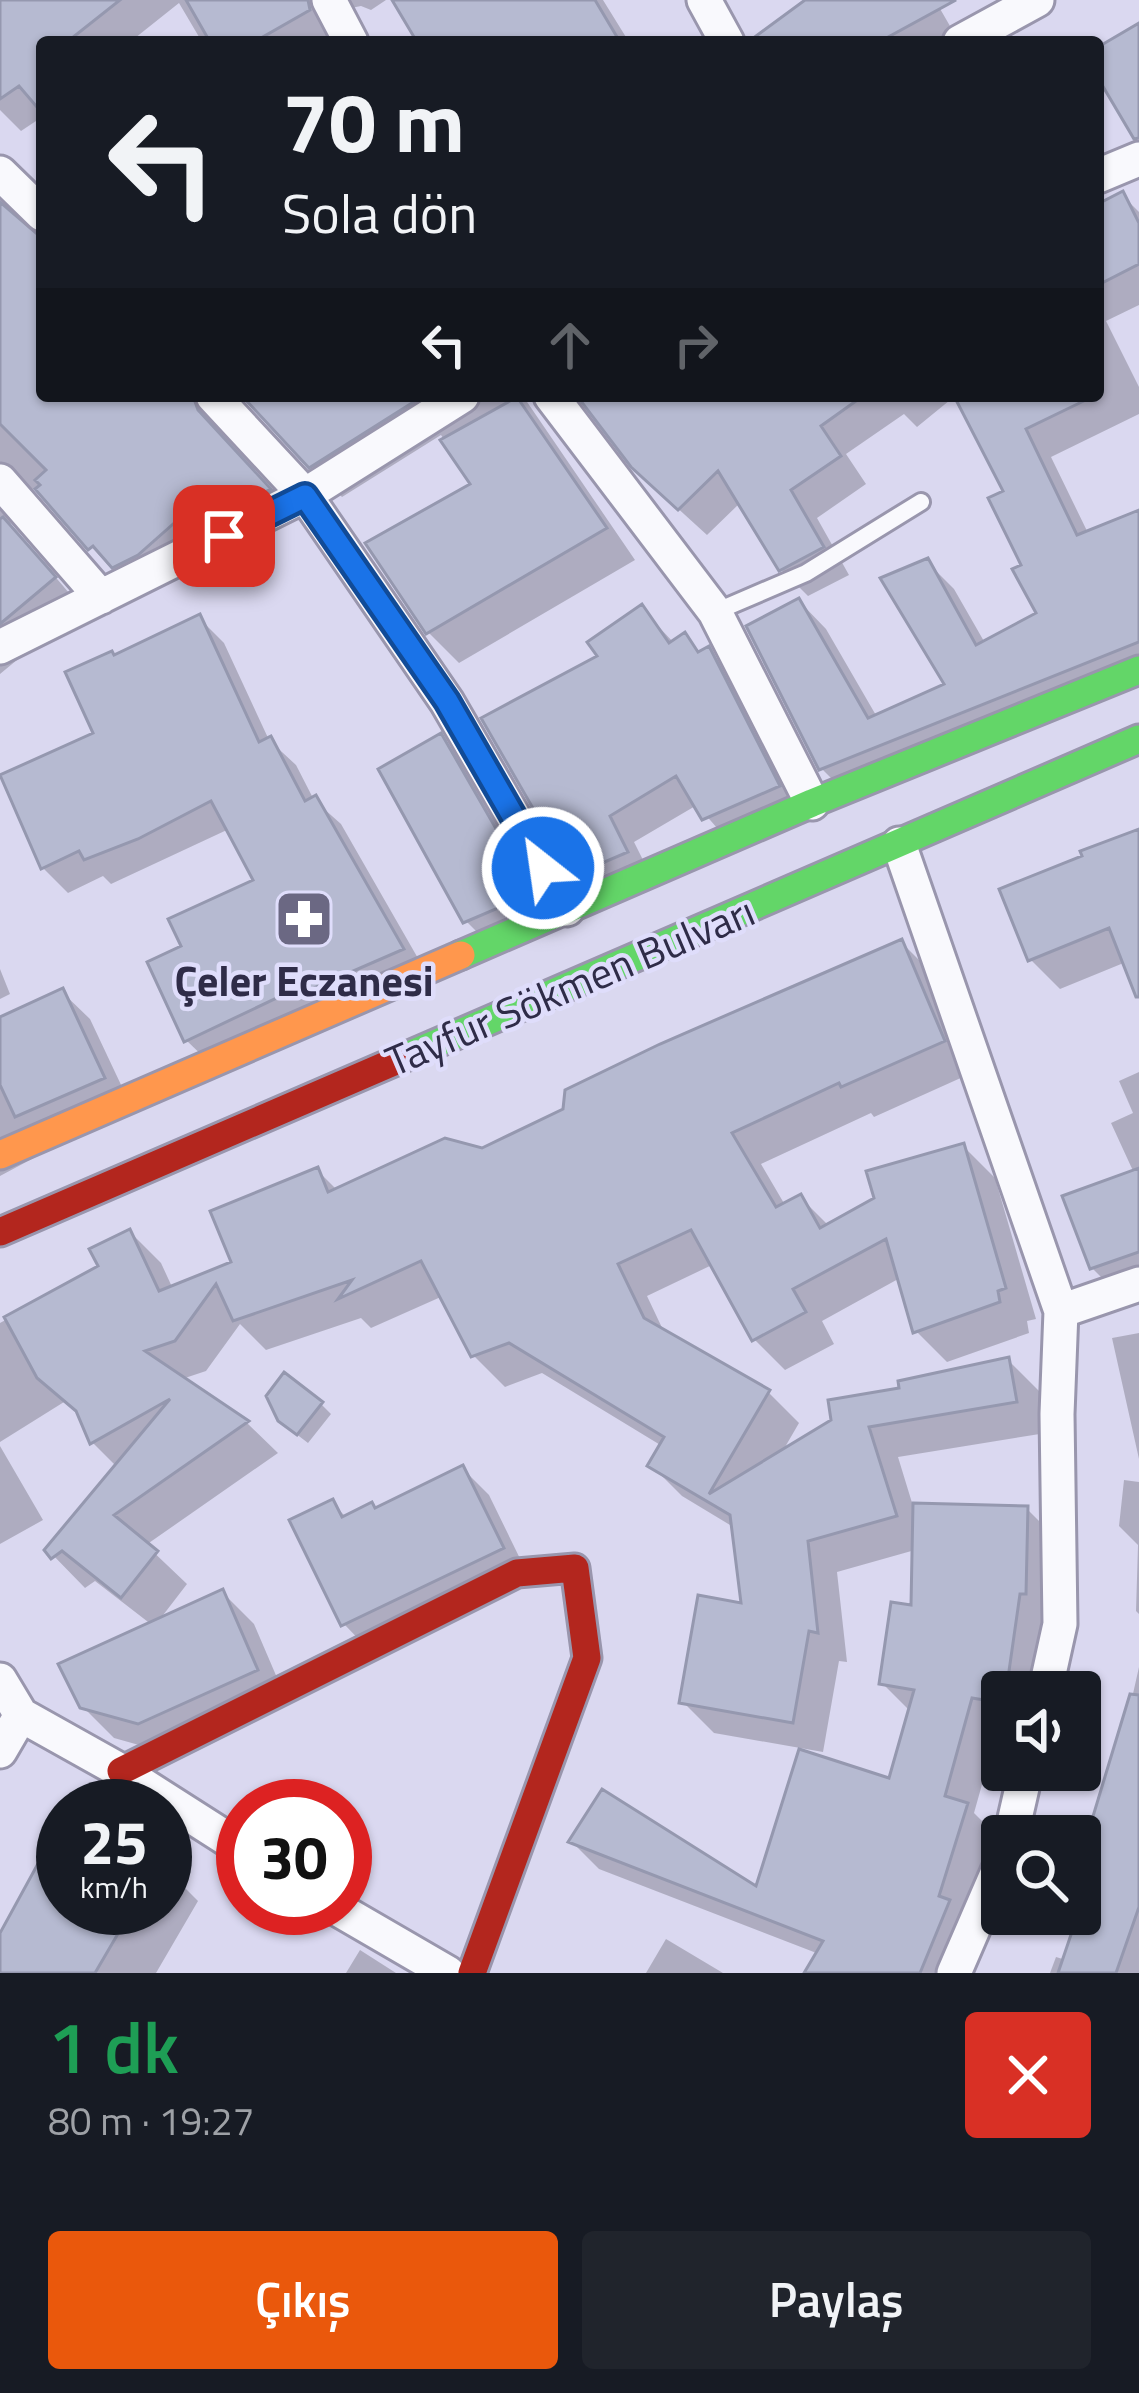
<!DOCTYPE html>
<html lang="tr">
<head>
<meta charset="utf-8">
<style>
  :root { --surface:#171b24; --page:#20242c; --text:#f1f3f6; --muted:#9ea1a6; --accent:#ea580c }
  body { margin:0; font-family:"Titillium Web",sans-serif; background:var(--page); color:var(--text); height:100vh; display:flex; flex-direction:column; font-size:45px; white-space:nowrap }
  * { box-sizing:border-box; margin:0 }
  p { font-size:39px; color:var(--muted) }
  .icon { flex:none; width:66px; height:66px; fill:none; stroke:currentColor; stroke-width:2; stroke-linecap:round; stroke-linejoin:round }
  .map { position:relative; height:1973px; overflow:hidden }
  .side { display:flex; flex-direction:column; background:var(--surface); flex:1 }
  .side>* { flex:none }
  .guide { position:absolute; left:36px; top:36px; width:1068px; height:366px; border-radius:12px; box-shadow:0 3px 9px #0004; background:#171b24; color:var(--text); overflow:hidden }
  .tools { position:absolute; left:981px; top:1671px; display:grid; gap:24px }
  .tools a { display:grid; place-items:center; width:120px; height:120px; border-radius:12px; background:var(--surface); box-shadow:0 3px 9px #0004; font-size:60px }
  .speed { position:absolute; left:36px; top:1779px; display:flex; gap:24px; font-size:60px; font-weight:700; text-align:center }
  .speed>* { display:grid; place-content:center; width:156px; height:156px; border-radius:50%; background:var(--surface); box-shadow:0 3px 9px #0004; line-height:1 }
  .speed small { font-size:30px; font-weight:400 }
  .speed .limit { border:18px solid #d22; background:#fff; color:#111 }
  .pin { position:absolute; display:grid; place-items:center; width:102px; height:102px; color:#fff; margin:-51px; border-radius:24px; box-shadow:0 6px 18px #0006 }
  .me { position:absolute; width:132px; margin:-66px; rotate:330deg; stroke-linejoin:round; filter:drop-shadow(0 0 9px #0008) }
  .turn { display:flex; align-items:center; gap:42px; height:252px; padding:0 48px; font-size:54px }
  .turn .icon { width:156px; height:156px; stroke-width:2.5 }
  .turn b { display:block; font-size:84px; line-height:102px }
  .lanes { display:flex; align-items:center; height:114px; padding:0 48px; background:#0003; justify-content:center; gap:60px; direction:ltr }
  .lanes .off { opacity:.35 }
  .round { display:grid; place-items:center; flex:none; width:126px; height:126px; border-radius:12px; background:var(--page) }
  .headline { display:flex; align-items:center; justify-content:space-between; height:204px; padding:0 48px }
  h1 { font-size:72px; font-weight:600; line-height:90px; color:#1e9e55 }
  .cta { display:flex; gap:24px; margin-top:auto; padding:24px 48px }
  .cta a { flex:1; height:138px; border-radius:12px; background:var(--accent); color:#fff; font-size:48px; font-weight:600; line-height:138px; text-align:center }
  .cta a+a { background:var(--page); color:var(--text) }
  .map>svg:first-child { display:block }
  .shadow { fill:#0003 }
  .building { fill:#b6bad1; stroke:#9598af; stroke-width:3 }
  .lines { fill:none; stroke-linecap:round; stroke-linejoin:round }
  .lane-casing { stroke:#9996ad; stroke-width:22 }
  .street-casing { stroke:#9996ad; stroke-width:39 }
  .fast-casing { stroke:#9996ad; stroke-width:33 }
  .slow-casing { stroke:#9996ad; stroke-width:33 }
  .jam-casing { stroke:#9996ad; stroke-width:33 }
  .lane { stroke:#f9f9fd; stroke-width:16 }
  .street { stroke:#f9f9fd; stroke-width:33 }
  .fast { stroke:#63d668; stroke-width:27 }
  .slow { stroke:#ff974d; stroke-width:27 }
  .jam { stroke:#b3261e; stroke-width:27 }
  .route-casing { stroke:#114b97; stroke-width:30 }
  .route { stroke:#1a73e8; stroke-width:21 }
  .labels { text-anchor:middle; stroke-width:9; stroke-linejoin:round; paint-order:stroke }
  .poi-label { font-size:42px; font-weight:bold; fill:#2f2c48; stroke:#dfddfb }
  .street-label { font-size:42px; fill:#2f2c48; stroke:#dfddfb }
</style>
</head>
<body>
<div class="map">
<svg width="1139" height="1973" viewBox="0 0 1139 1973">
  <rect width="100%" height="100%" fill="#dad8f0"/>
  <path class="shadow" d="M 0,0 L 386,0 L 371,10 L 361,6 L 346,9 L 337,38 L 330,42 L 202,42 L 179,3 L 130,42 L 42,42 L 42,117 L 21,131 L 0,110 Z
    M 395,0 L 603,0 L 629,42 L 421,42 Z
    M 810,0 L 935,0 L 954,33 L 938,42 L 754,42 Z
    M 1122,195 L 1139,212 L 1139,305 L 1106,321 L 1139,387 L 1139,414 L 1051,457 L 1088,533 L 1139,513 L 1139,677 L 848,795 L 821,768 L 799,601 L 826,629 L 877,717 L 948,685 L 927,562 L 954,589 L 985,643 L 1040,614 L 1007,493 L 957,396 L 1098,396 L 1098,207 Z
    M 0,206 L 42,242 L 42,396 L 197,396 L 220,421 L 225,442 L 296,518 L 118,576 L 41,492 L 27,487 L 7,505 L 11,525 L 81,607 L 0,674 Z
    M 258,396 L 523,396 L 635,560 L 459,663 L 428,632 L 474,485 L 441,435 L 342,497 L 311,466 Z
    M 581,396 L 955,396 L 917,427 L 904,414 L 846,454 L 866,484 L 817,518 L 849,575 L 808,596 L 781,569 L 741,502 L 707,535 L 662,494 Z
    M 641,608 L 674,643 L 684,636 L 701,654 L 708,650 L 734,676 L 804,813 L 731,844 L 697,805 L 634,842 L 652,878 L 601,900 L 574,874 L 601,657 Z
    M 199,618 L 224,643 L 269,740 L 296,765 L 314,800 L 341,824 L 427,974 L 212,1065 L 186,1040 L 185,947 L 257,881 L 229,829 L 111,884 L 103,876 L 68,893 L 43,868 L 1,778 L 97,734 L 115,657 Z
    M 440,737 L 471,768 L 562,924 L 497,952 L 466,921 Z
    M 1139,832 L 1139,998 L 1126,962 L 1060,989 L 1030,959 Z
    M 901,942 L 932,973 L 974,1072 L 874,1117 L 871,1113 L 761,1164 L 785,1205 L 800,1197 L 829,1226 L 964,1147 L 995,1178 L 1036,1319 L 1027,1321 L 1029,1333 L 947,1362 L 916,1331 L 900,1278 L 822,1321 L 834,1344 L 785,1370 L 754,1339 L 714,1264 L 647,1296 L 665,1334 L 768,1392 L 799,1423 L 781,1454 L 902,1390 L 1008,1360 L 1039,1391 L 1046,1433 L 898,1457 L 913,1506 L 1026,1508 L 1054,1536 L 1036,1692 L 1002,1692 L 1002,1724 L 999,1724 L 974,1813 L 994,1833 L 966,1921 L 958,1973 L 808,1973 L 819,1954 L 599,1869 L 572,1842 L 757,1891 L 891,1782 L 911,1712 L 882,1683 L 914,1609 L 915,1550 L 837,1572 L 847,1662 L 839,1661 L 823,1752 L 714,1733 L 683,1702 L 744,1606 L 735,1528 L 682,1496 L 651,1465 L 662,1446 L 542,1373 L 505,1387 L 473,1355 L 443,1296 L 371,1328 L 361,1318 L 266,1350 L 240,1324 L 206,1371 L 182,1379 L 247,1423 L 278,1453 L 146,1545 L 187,1584 L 157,1623 L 223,1593 L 254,1624 L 287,1701 L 171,1754 L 114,1738 L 82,1706 L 152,1625 L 95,1581 L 85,1588 L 48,1550 L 117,1467 L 93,1443 L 83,1418 L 64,1402 L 0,1442 L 0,1323 L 102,1267 L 130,1232 L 161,1263 L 173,1289 L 235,1264 L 318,1171 L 338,1191 L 482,1151 Z
    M 0,969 L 10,994 L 0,999 Z
    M 62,992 L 90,1019 L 131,1106 L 0,1176 L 0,1020 Z
    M 1139,1072 L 1139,1284 L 1116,1292 L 1092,1268 L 1134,1173 L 1111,1123 L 1133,1113 L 1119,1081 Z
    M 1139,1333 L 1139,1459 L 1112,1338 Z
    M 321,1404 L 331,1414 L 308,1443 L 291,1430 Z
    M 0,1446 L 43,1520 L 0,1544 Z
    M 463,1469 L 489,1495 L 528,1575 L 370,1651 L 344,1624 L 332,1503 L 347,1518 L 376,1511 Z
    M 1124,1480 L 1139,1482 L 1139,1614 L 1136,1611 L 1138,1545 L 1119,1526 Z
    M 1139,1667 L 1139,1973 L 1050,1973 L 1056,1957 L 1066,1960 L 1097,1868 L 1084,1855 L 1119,1756 Z
    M 63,1824 L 63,1908 L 165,1908 L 165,1868 L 198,1901 L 156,1973 L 0,1973 L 0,1939 Z
    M 666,1939 L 723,1973 L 646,1973 Z
    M 360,1950 L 396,1973 L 346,1973 Z"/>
  <path class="building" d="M 0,0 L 120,0 L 67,42 L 42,42 L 42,113 L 19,86 L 0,99 Z
    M 186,0 L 308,0 L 310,10 L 254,42 L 210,42 Z
    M 392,0 L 595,0 L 620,42 L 417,42 Z
    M 805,0 L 956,0 L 879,42 L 748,42 Z
    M 1139,23 L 1139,138 L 1134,139 L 1098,78 L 1098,47 Z
    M 1123,191 L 1139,223 L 1139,264 L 1098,285 L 1098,204 Z
    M 0,202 L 42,238 L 42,396 L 193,396 L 198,410 L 271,489 L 200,524 L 189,510 L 138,555 L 112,568 L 93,546 L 88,550 L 35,489 L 40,485 L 35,480 L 46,470 L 0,424 Z
    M 242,396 L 423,396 L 309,468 Z
    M 577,396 L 863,396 L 821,426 L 841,456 L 791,490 L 824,547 L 779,571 L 718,471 L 678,510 L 631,467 Z
    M 954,396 L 1094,396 L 1026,429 L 1077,535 L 1139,510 L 1139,642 L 819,770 L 746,626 L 799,598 L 868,718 L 944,684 L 880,578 L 928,558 L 976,645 L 1036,613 L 1012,569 L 1021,565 L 988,498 L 1003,491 Z
    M 517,397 L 607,528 L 426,634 L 365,543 L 470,484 L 440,440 Z
    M 3,517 L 56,577 L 0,624 L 0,519 Z
    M 642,604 L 669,643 L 685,632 L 698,652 L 709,646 L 780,786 L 702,820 L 676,776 L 610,816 L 628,852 L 572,876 L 481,718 L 597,656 L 587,642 Z
    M 200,614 L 259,742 L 271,736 L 305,801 L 316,795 L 404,949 L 305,992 L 302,986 L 184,1042 L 147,962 L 181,946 L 168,919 L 253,880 L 211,801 L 138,839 L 84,860 L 79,851 L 41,869 L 0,775 L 93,733 L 65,672 L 112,651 L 114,655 Z
    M 441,733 L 533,893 L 463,923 L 378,769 Z
    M 1139,829 L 1139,997 L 1136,997 L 1109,928 L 1028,961 L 999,889 L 1082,856 L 1080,851 Z
    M 902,939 L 945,1041 L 841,1087 L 839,1083 L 732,1133 L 776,1207 L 801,1194 L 820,1228 L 874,1198 L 866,1171 L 964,1143 L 1006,1288 L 998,1291 L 1000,1302 L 913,1333 L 886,1239 L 793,1289 L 806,1312 L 752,1341 L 691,1230 L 618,1264 L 644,1318 L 770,1390 L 709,1494 L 831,1420 L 828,1400 L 899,1388 L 898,1381 L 1009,1357 L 1017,1402 L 869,1427 L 897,1516 L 808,1541 L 818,1633 L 809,1631 L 793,1723 L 679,1703 L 698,1595 L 741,1603 L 730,1515 L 647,1466 L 664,1437 L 509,1343 L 471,1357 L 421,1261 L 338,1299 L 352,1280 L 233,1321 L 216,1284 L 175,1341 L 145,1351 L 249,1421 L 114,1515 L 158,1551 L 121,1598 L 62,1551 L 51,1559 L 44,1550 L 170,1399 L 90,1444 L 76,1411 L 37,1378 L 4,1317 L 98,1266 L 89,1249 L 130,1229 L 159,1291 L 231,1262 L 210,1211 L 318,1167 L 328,1192 L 445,1138 L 482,1148 L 563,1109 L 565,1090 L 660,1044 Z
    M 63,988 L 105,1078 L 15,1117 L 0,1085 L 0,1017 Z
    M 1139,1168 L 1139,1252 L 1090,1269 L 1062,1196 Z
    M 284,1372 L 323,1402 L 297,1435 L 278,1421 L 266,1396 Z
    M 463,1465 L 504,1548 L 341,1626 L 289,1520 L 333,1499 L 342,1517 L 372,1502 L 375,1508 Z
    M 913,1503 L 1028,1506 L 1026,1594 L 1020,1594 L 1006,1692 L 1002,1692 L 1002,1703 L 972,1698 L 945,1796 L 968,1803 L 939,1896 L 950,1900 L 920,1973 L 804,1973 L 823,1941 L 568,1842 L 602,1789 L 756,1886 L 799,1749 L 889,1778 L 914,1690 L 879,1684 L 891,1602 L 911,1605 Z
    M 223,1589 L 258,1670 L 138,1724 L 80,1708 L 58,1664 Z
    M 1130,1694 L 1139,1695 L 1139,1907 L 1116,1973 L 1058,1973 L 1096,1861 L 1081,1856 Z
    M 63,1818 L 63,1908 L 133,1908 L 95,1973 L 0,1973 L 0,1933 Z"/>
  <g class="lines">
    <g class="lane-casing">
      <path id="lane" d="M 715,612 L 806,573 L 921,502"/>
    </g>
    <g class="street-casing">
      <path id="street" d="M 329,0 L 351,42
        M 704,0 L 727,42
        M 960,42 L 1037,0
        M 0,173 L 42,214
        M 1098,176 L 1139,159
        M 213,396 L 305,495 L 447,702 L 567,909
        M 551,396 L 715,612 L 812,803
        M 0,481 L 101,597
        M 0,647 L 305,495 L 462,396
        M 899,844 L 1061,1311 L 1057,1414 L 1060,1624 L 1045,1692
        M 1061,1311 L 1139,1284
        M 0,1680 L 21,1715 L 0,1751
        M 21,1715 L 121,1771 L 243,1849
        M 1011,1836 L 1026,1770
        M 336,1908 L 448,1973
        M 954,1973 L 1002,1862"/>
    </g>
    <g class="fast-casing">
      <path id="fast" d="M 461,955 L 812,803 L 1139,670
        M 398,1060 L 1139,739"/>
    </g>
    <g class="slow-casing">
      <path id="slow" d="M 0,1155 L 461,955"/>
    </g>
    <g class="jam-casing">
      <path id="jam" d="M 0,1232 L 398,1060
        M 121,1771 L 517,1573 L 575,1568 L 587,1658 L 472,1973"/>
    </g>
    <use href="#lane" class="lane"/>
    <use href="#street" class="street"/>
    <use href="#fast" class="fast"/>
    <use href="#slow" class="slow"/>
    <use href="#jam" class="jam"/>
  </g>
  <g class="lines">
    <g class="route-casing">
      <path id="route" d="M 224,536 L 305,496 L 447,701 L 543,868"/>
    </g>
    <use href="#route" class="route"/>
  </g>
  <defs>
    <g id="pharmacy-square" transform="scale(3)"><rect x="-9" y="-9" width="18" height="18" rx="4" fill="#6b6883" stroke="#dfddfb"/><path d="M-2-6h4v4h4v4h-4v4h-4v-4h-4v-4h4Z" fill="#fff"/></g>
  </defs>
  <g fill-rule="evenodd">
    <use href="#pharmacy-square" x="304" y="919"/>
  </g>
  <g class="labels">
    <g class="poi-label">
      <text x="304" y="996">Çeler Eczanesi</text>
    </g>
    <g class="street-label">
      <text transform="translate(570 986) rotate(-23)" y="15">Tayfur Sökmen Bulvarı</text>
    </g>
  </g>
</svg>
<div class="tools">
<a><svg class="icon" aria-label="sound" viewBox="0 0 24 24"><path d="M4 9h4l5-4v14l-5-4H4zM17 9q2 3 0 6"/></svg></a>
<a><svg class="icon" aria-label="search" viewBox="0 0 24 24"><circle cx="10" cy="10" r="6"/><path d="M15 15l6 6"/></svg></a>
</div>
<div class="speed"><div>25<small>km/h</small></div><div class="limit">30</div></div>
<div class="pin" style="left:224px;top:536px;background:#d93025"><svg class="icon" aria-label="arrive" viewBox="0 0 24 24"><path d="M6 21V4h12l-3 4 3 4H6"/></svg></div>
<svg class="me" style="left:543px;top:868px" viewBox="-20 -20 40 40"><circle r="17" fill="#1a73e8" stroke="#fff" stroke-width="3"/><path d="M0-11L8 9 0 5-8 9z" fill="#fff"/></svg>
<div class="guide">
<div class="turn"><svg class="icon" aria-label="left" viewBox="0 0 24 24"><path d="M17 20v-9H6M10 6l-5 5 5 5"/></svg><div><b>70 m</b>Sola dön</div></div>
<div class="lanes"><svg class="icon" aria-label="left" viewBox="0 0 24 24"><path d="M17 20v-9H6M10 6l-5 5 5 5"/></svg><svg class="icon off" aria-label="ahead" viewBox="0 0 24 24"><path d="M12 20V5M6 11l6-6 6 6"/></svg><svg class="icon off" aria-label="right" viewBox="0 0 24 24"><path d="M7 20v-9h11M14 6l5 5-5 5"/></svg></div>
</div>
</div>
<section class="side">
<div class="headline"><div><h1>1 dk</h1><p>80 m · 19:27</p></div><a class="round" style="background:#d93025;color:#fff"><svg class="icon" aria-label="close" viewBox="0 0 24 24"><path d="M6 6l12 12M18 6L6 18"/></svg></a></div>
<div class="cta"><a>Çıkış</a><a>Paylaş</a></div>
</section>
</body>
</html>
